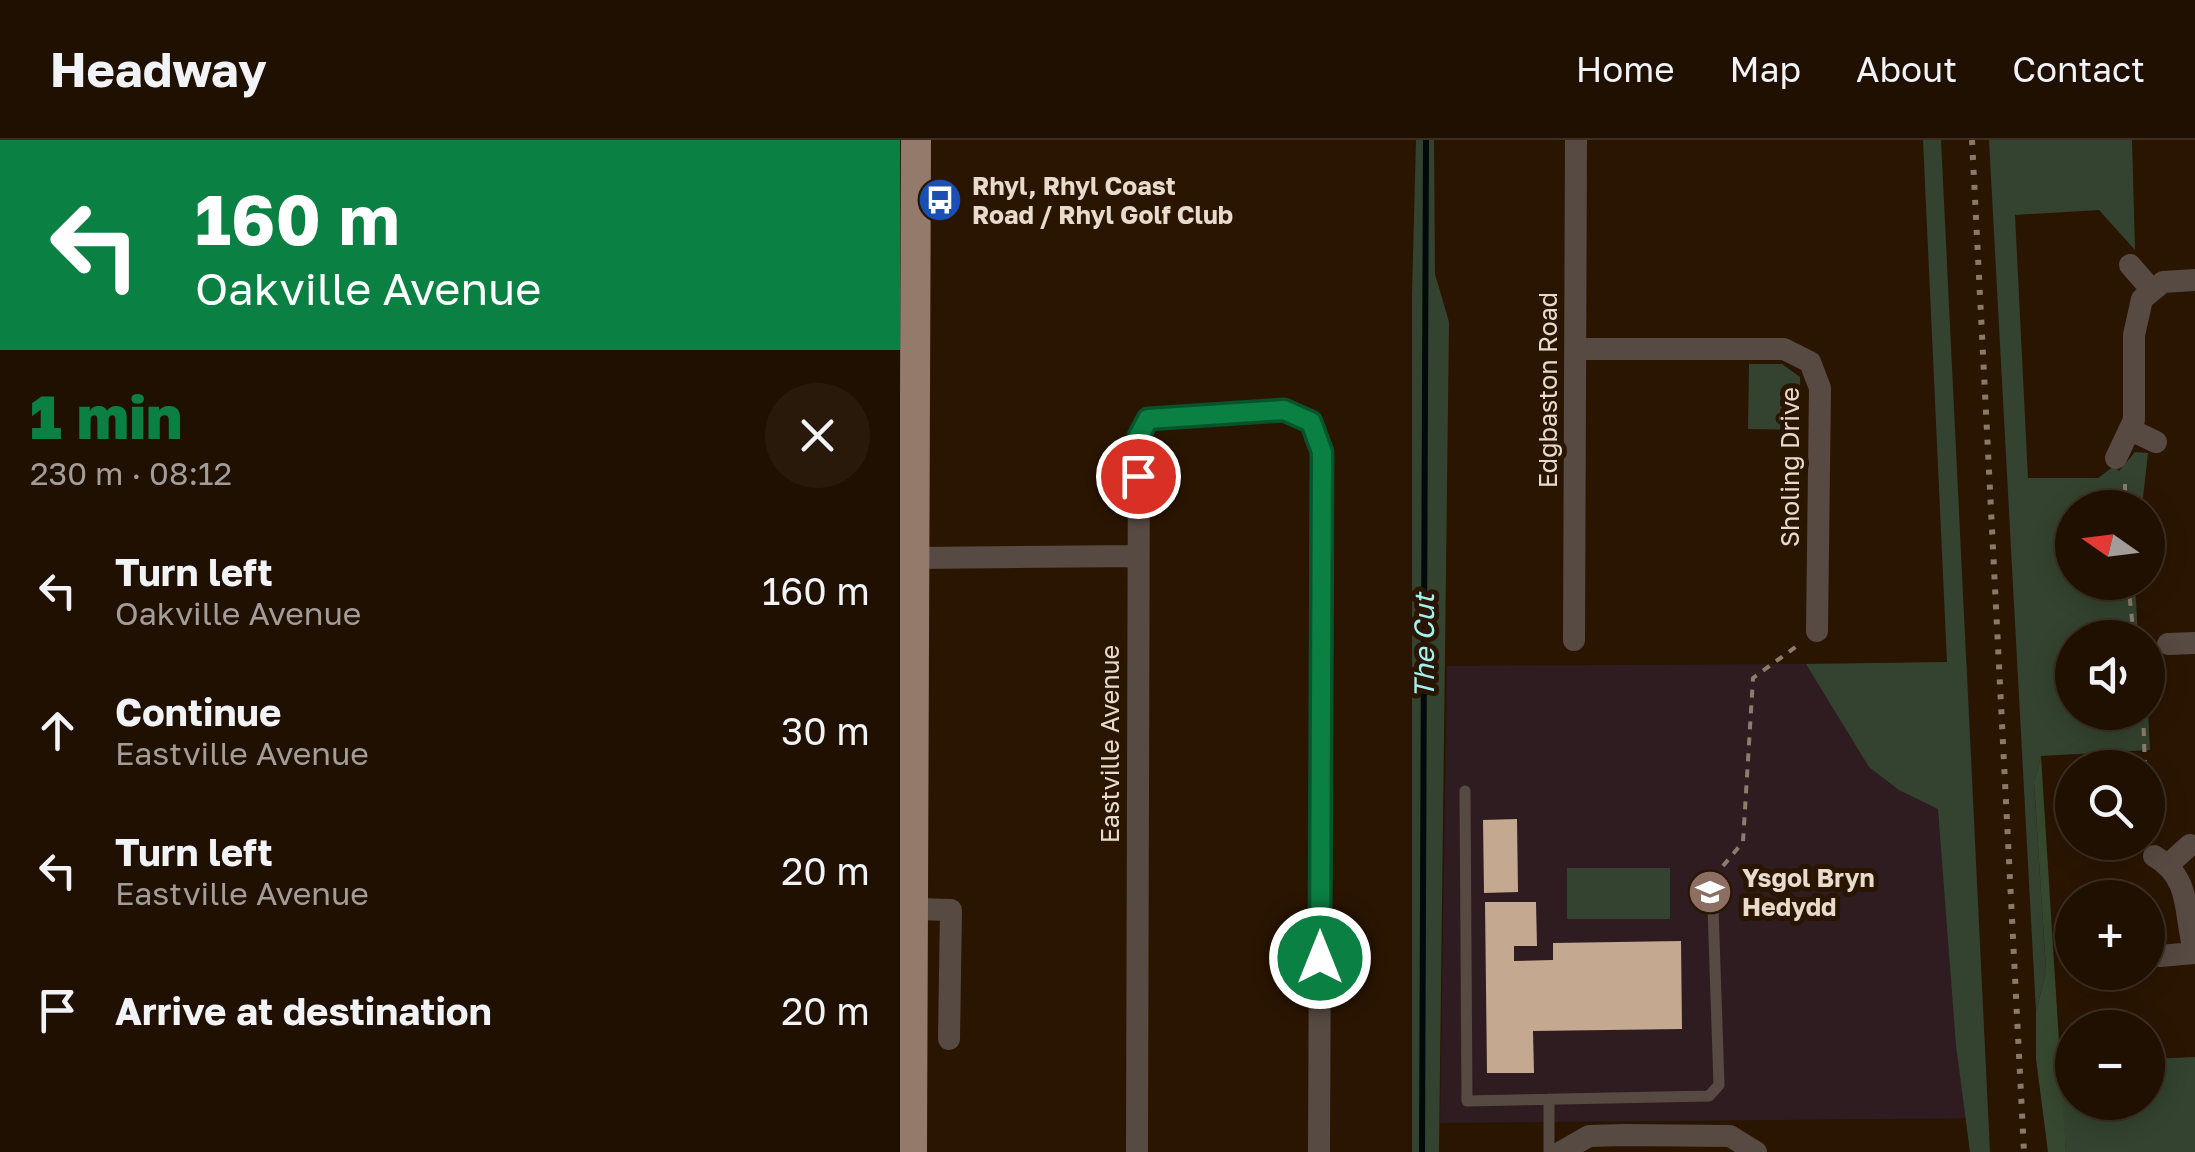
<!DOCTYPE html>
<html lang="en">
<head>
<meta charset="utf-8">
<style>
  :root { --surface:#201001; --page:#28190b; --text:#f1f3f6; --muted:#a29d99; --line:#3d3023; --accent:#0b8043 }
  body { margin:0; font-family:"Golos Text",sans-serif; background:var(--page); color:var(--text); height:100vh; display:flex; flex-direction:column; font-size:38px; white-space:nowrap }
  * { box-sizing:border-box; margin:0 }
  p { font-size:32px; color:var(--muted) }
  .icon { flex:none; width:55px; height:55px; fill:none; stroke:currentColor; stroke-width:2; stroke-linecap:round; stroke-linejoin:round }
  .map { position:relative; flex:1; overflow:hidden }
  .panel { display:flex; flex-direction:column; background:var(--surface); width:900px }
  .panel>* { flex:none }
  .hud { background:#0b8043; color:#fff; overflow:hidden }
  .needle { width:65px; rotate:284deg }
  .controls { position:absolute; left:1155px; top:350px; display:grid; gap:20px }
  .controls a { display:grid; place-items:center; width:110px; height:110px; border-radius:50%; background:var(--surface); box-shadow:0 5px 25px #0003,0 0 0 2px var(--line); font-size:50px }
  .pin { position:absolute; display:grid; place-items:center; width:85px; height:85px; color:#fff; margin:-42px; border:5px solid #fff; border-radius:50%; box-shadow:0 2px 10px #0007 }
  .me { position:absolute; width:110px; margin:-55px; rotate:0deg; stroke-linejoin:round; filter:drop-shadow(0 0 8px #0008) }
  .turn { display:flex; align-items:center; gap:35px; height:210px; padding:0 30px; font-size:45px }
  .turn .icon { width:130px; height:130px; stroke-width:2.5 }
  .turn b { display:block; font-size:70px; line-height:85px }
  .round { display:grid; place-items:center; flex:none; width:105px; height:105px; border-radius:52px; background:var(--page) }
  .summary { display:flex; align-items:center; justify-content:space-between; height:170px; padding:0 30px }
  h1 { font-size:60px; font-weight:800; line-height:75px; color:var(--accent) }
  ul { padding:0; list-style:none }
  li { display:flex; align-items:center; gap:30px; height:140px; padding:0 30px }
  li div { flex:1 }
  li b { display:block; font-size:38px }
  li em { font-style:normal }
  header { display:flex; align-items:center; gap:60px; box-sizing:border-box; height:140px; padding:0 50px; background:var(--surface); border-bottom:2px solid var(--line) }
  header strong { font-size:48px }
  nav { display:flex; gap:55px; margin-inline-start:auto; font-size:35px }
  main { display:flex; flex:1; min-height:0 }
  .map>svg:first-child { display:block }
  .education { fill:#2e1c21 }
  .green { fill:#344330 }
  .forest { fill:#364930 }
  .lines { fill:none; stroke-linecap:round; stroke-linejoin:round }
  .stream { stroke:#000a0b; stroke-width:6 }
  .building { fill:#c4a88f }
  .path { stroke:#8d7c6c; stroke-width:4; stroke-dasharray:8 8; stroke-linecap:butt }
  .lane { stroke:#574a43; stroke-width:11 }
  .street { stroke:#574a43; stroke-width:22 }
  .primary { stroke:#947a6b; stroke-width:30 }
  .rail { stroke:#8a7968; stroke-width:6; stroke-dasharray:5 10; stroke-linecap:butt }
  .route-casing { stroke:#07532c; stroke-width:25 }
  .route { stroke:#0b8043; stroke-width:18 }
  .labels { text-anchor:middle; stroke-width:10; stroke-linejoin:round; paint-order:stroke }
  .poi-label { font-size:25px; font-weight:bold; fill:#e8dacd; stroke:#2a1501; text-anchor:start }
  .street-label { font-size:25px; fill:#e8dacd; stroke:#2a1501 }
  .water-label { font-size:28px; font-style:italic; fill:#a3f1f2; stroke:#2a1501 }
</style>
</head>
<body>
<header>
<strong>Headway</strong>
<nav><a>Home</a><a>Map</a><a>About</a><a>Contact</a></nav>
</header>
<main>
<section class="panel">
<div class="hud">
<div class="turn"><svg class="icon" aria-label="left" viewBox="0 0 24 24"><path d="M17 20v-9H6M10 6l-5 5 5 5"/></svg><div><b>160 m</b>Oakville Avenue</div></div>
</div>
<div class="summary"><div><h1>1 min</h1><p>230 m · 08:12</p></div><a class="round"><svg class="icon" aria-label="close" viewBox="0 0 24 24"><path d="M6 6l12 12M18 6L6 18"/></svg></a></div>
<ul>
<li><svg class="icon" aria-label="left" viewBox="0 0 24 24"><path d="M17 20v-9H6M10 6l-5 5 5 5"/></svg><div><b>Turn left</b><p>Oakville Avenue</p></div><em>160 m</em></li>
<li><svg class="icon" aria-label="ahead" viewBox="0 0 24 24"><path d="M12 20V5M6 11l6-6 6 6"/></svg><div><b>Continue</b><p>Eastville Avenue</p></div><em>30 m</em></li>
<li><svg class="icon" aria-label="left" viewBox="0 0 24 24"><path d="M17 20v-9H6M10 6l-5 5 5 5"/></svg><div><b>Turn left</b><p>Eastville Avenue</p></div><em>20 m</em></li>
<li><svg class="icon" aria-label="arrive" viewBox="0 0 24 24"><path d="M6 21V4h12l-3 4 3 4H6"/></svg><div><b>Arrive at destination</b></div><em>20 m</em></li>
</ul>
</section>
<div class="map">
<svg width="1295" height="1012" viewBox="0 0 1295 1012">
  <rect width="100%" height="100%" fill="#2a1501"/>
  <path class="education" d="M 1067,523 L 1088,978 L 540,983 L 547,526 Z"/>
  <path class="green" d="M 516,0 L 534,0 L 535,134 L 549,182 L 539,1012 L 512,1012 L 512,154 Z
    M 1023,0 L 1041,0 L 1090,1012 L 1070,1012 L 1056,905 L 1038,669 L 999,650 L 969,627 L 906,524 L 1047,522 Z
    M 1089,0 L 1232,0 L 1235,110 L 1199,70 L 1115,75 L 1128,338 L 1198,338 L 1214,326 L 1219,331 L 1235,312 L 1248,313 L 1242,367 L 1172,368 L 1172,442 L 1235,443 L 1238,497 L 1172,498 L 1172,572 L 1248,572 L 1250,610 L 1141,616 L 1134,642 L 1146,831 L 1136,872 Z
    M 849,224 L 882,224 L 900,237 L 901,290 L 848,289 Z
    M 667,728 L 770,728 L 770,779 L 667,779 Z
    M 1295,917 L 1295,1012 L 1166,1012 L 1159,923 L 1172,922 L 1172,962 L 1248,962 L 1248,919 Z"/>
  <path class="forest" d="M 1141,616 L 1166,1012 L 1148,1012 L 1136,919 L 1136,872 L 1146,831 L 1134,642 Z"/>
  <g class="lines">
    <path class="stream" d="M 522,1012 L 526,0"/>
  </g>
  <path class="building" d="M 617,679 L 618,752 L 584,753 L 583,680 Z
    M 585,762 L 636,762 L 637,806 L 614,806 L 614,821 L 653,820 L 653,803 L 781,801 L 782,889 L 633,891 L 634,933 L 587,933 Z"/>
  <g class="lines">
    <path class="path" d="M 1225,368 L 1225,339
      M 1228,442 L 1234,498
      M 1243,572 L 1245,628
      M 1248,672 L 1249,693
      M 823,726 L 843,702 L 853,538 L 901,503"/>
    <path class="lane" d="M 565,651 L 567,961 L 809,956 L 819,945 L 812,738
      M 649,959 L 649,1012"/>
    <path class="street" d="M 1230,125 L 1251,149
      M 676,209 L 884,209 L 910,222 L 920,248 L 917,491
      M 1231,290 L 1256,302
      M 1216,318 L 1234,280 L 1234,195 L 1242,159 L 1263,142 L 1295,140
      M 16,418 L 238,416
      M 674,500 L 676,0
      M 1268,504 L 1295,503
      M 1254,716 C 1294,739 1283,777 1295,813
      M 1269,724 L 1290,705
      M 14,769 L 51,770 L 49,899
      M 1260,816 L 1294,813
      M 237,1012 L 239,296 L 248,279 L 385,271 L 411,282 L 422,312 L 419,1012
      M 661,1012 L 689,996 L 724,995 L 830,996 L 856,1012"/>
    <path class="primary" d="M 12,1012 L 16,0"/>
    <path class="rail" d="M 1072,0 L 1124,1012"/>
  </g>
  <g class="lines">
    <g class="route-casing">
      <path id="route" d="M 238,336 L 239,296 L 248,279 L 384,270 L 411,282 L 422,312 L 420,818"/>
    </g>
    <use href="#route" class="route"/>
  </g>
  <defs>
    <g id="bus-disc" transform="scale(2.25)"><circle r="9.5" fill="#1a4fb4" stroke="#2a1501"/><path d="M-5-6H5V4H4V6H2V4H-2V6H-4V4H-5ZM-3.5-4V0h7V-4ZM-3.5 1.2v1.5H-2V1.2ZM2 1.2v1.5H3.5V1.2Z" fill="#fff"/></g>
    <g id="school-disc" transform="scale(2.25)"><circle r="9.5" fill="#8d6e63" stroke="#2a1501"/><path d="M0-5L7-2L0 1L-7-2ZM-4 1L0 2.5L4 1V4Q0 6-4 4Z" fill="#fff"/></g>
  </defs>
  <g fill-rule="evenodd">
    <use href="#bus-disc" x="40" y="60"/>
    <use href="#school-disc" x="810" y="752"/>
  </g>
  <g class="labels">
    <g class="poi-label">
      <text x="72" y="55">Rhyl, Rhyl Coast<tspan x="72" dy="29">Road / Rhyl Golf Club</tspan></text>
      <text x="842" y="747">Ysgol Bryn<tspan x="842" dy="29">Hedydd</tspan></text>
    </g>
    <g class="street-label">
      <text transform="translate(648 250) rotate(-90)" y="9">Edgbaston Road</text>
      <text transform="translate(890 327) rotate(-90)" y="9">Sholing Drive</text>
      <text transform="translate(210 604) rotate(-90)" y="9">Eastville Avenue</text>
    </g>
    <g class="water-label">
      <text transform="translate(524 506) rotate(-90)" y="10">The Cut</text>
    </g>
  </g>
</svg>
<div class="controls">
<a><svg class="needle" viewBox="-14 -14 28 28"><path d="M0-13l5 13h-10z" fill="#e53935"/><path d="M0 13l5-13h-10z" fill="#a29d99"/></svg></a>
<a><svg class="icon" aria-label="sound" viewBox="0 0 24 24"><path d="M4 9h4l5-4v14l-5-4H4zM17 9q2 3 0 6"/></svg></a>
<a><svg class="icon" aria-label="search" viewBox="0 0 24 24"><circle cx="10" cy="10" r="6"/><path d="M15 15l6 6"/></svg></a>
<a>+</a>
<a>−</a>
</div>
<div class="pin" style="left:238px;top:336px;background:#d93025"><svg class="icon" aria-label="arrive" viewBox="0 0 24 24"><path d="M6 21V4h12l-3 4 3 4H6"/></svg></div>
<svg class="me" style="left:420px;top:818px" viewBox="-20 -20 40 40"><circle r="17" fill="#0b8043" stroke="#fff" stroke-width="3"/><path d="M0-11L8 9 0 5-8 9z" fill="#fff"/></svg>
</div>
</main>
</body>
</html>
